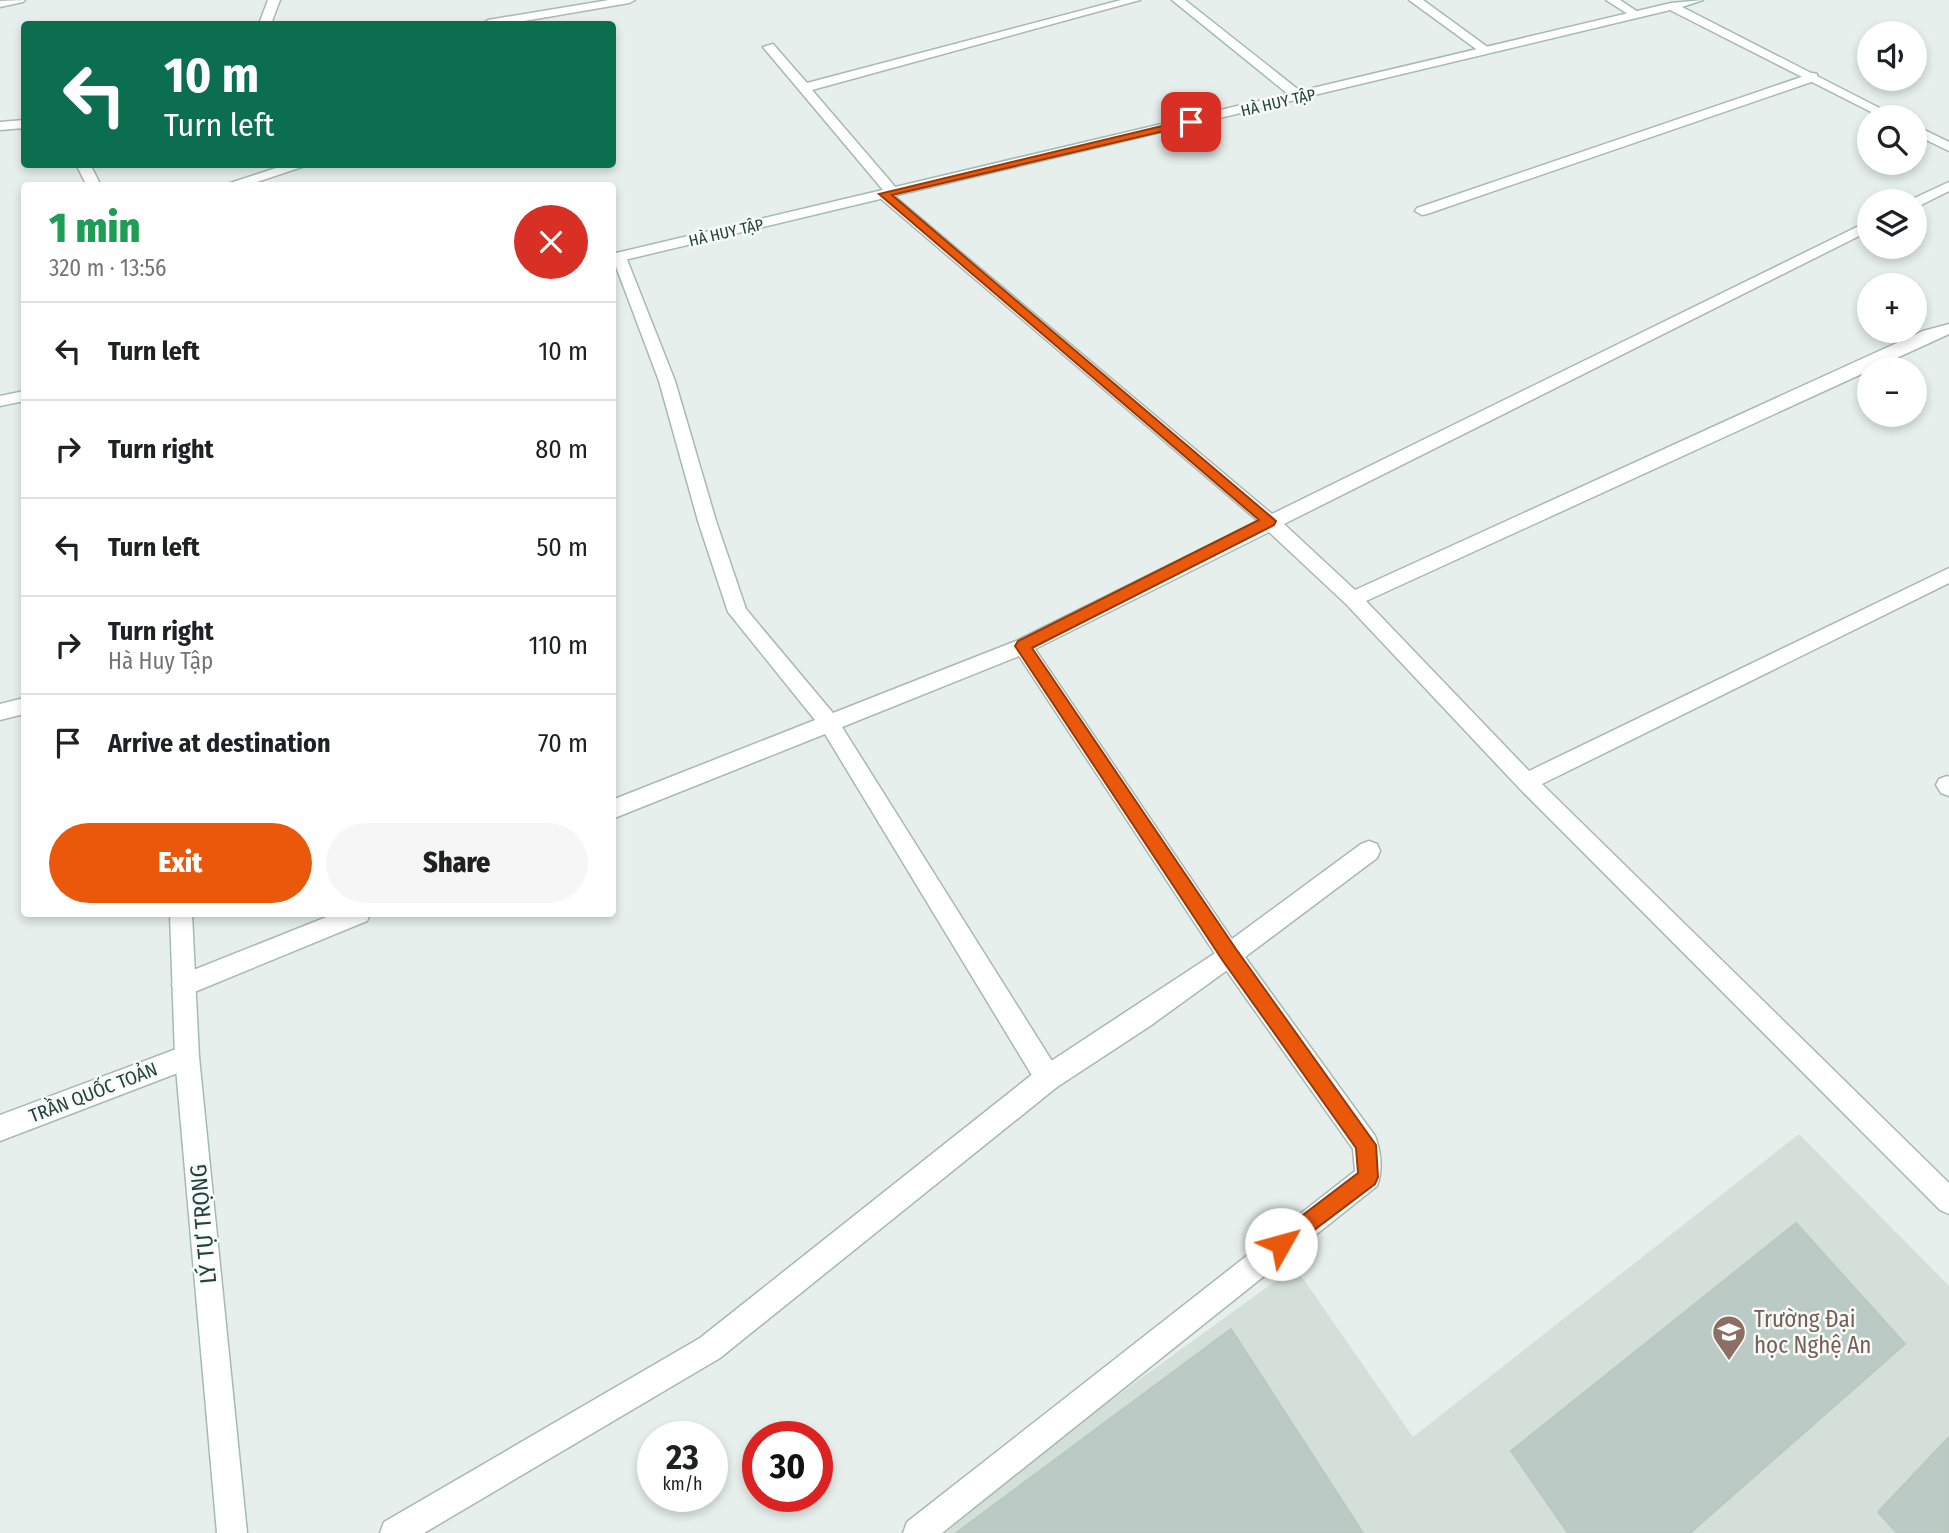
<!DOCTYPE html>
<html lang="en">
<head>
<meta charset="utf-8">
<style>
  :root { --surface:#fff; --page:#f6f6f6; --text:#202124; --muted:#757577; --line:#e0e0e0; --accent:#ea580c }
  body { margin:0; font-family:"Fira Sans Condensed",sans-serif; background:var(--page); color:var(--text); height:100vh; display:flex; flex-direction:column; font-size:26px; white-space:nowrap }
  * { box-sizing:border-box; margin:0 }
  p { font-size:23px; color:var(--muted) }
  .icon { flex:none; width:38px; height:38px; fill:none; stroke:currentColor; stroke-width:2; stroke-linecap:round; stroke-linejoin:round }
  .map { position:relative; flex:1; overflow:hidden }
  .sheet { position:absolute; left:21px; top:182px; width:595px; height:735px; display:flex; flex-direction:column; background:var(--surface); border-radius:7px; box-shadow:0 4px 10px #0003 }
  .sheet>* { flex:none }
  .top-card { position:absolute; left:21px; top:21px; width:595px; height:147px; border-radius:7px; box-shadow:0 4px 10px #0003; background:#0b6e4f; color:#fff; overflow:hidden }
  .tools { position:absolute; left:1857px; top:21px; display:grid; gap:14px }
  .tools a { display:grid; place-items:center; width:70px; height:70px; border-radius:50%; background:var(--surface); box-shadow:0 4px 10px #0003; font-size:35px }
  .speed { position:absolute; left:637px; top:1421px; display:flex; gap:14px; font-size:35px; font-weight:700; text-align:center }
  .speed>* { display:grid; place-content:center; width:91px; height:91px; border-radius:50%; background:var(--surface); box-shadow:0 4px 10px #0003; line-height:1 }
  .speed small { font-size:18px; font-weight:400 }
  .speed .limit { border:10px solid #d22; background:#fff; color:#111 }
  .pin { position:absolute; display:grid; place-items:center; width:60px; height:60px; color:#fff; margin:-30px; border-radius:14px; box-shadow:0 4px 10px #0006 }
  .me { position:absolute; width:77px; margin:-38px; rotate:52deg; stroke-linejoin:round; filter:drop-shadow(0 0 5px #0008) }
  .turn { display:flex; align-items:center; gap:24px; height:147px; padding:0 28px; font-size:32px }
  .turn .icon { width:91px; height:91px; stroke-width:2.5 }
  .turn b { display:block; font-size:49px; line-height:60px }
  .round { display:grid; place-items:center; flex:none; width:74px; height:74px; border-radius:37px; background:var(--page) }
  .overview { display:flex; align-items:center; justify-content:space-between; height:119px; padding:0 28px }
  h1 { font-size:42px; font-weight:800; line-height:52px; color:#1e9e55 }
  .cta { display:flex; gap:14px; margin-top:auto; padding:14px 28px }
  .cta a { flex:1; height:80px; border-radius:42px; background:var(--accent); color:#fff; font-size:28px; font-weight:800; line-height:80px; text-align:center }
  .cta a+a { background:var(--page); color:var(--text) }
  ul { padding:0; list-style:none }
  li { display:flex; align-items:center; gap:21px; height:98px; padding:0 28px; border-top:2px solid var(--line) }
  li div { flex:1 }
  li b { display:block; font-size:26px }
  li em { font-style:normal }
  .map>svg:first-child { display:block }
  .built { fill:#d4dfda }
  .building { fill:#bbcac4; stroke:#b8c9c2; stroke-width:2 }
  .lines { fill:none; stroke-linecap:round; stroke-linejoin:round }
  .lane-casing { stroke:#a8b8b2; stroke-width:3 }
  .street-casing { stroke:#a8b8b2; stroke-width:3 }
  .secondary-casing { stroke:#a4bbb3; stroke-width:3 }
  .lane { fill:#fff; fill-rule:evenodd }
  .street { fill:#fff; fill-rule:evenodd }
  .secondary { fill:#fff; fill-rule:evenodd }
  .route { fill:#ea580c; stroke:#983908; stroke-width:2 }
  .labels { text-anchor:middle; stroke-width:5; stroke-linejoin:round; paint-order:stroke }
  .far-street-label { font-size:16px; fill:#24423a; stroke:#f7fbf9 }
  .street-label { font-size:19px; fill:#24423a; stroke:#f7fbf9 }
  .near-street-label { font-size:23px; fill:#24423a; stroke:#f7fbf9 }
  .near-education-label { font-size:23px; fill:#785e54; stroke:#f7fbf9; text-anchor:start }
</style>
</head>
<body>
<div class="map">
<svg width="1949" height="1533" viewBox="0 0 1949 1533">
  <rect width="100%" height="100%" fill="#e6efeb"/>
  <path class="built" d="M 1799,1134 L 1949,1286 L 1949,1533 L 927,1533 L 1295,1267 L 1413,1437 Z"/>
  <path class="building" d="M 1796,1223 L 1905,1344 L 1690,1533 L 1568,1533 L 1511,1451 Z
    M 1231,1329 L 1363,1533 L 956,1533 Z
    M 1949,1437 L 1949,1533 L 1897,1533 L 1878,1512 Z"/>
  <g class="lines">
    <g class="lane-casing">
      <path id="lane" d="M 1606,0 L 1620,0 L 1641,14 L 1631,16 Z
        M 1813,73 L 1817,74 L 1817,80 L 1427,214 L 1422,215 L 1415,211 L 1417,208 Z
        M 24,698 L 24,714 L 0,720 L 0,704 Z
        M 1229,944 L 1237,947 L 1241,955 L 1237,963 L 1150,1026 L 1057,1087 L 720,1358 L 424,1533 L 380,1533 L 384,1522 L 700,1338 L 1039,1069 Z"/>
    </g>
    <g class="street-casing">
      <path id="street" d="M 25,0 L 23,2 L 0,7 L 0,1 Z
        M 268,0 L 280,0 L 271,24 L 259,24 Z
        M 609,0 L 635,0 L 629,3 L 506,24 L 482,24 L 488,20 Z
        M 1121,0 L 1140,0 L 812,90 L 897,189 L 899,192 L 894,196 L 1272,514 L 1869,221 L 1869,231 L 1284,524 L 1355,590 L 1923,331 L 1949,324 L 1949,334 L 1366,601 L 1529,771 L 1949,568 L 1949,583 L 1542,784 L 1949,1183 L 1949,1214 L 1940,1210 L 1519,788 L 1346,604 L 1269,532 L 1035,649 L 1232,939 L 1361,844 L 1369,841 L 1377,844 L 1380,851 L 1377,858 L 1245,957 L 1375,1136 C 1381,1151 1383,1171 1377,1186 L 942,1533 L 903,1533 L 907,1522 L 1355,1171 L 1353,1149 L 1221,963 L 1019,656 L 842,727 L 1057,1069 L 1060,1078 L 1057,1087 L 1048,1090 L 1039,1087 L 825,734 L 612,819 L 612,800 L 815,720 L 728,612 L 698,521 L 659,381 L 612,256 L 619,253 L 626,257 L 675,381 L 716,521 L 746,609 L 833,713 L 1016,641 L 1258,521 L 879,197 L 877,194 L 883,190 L 763,47 L 773,44 L 807,83 Z
        M 1409,0 L 1423,0 L 1493,51 L 1483,54 Z
        M 24,120 L 24,128 L 0,130 L 0,122 Z
        M 76,164 L 90,164 L 101,186 L 87,186 Z
        M 288,164 L 311,164 L 245,186 L 221,186 Z
        M 1949,182 L 1949,191 L 1919,206 L 1914,207 L 1914,201 L 1908,201 Z
        M 1947,776 L 1949,777 L 1949,796 L 1941,793 L 1936,785 L 1939,779 Z
        M 334,914 L 370,914 L 367,921 L 192,993 L 184,996 L 176,993 L 172,985 L 176,977 Z
        M 187,1045 L 196,1048 L 199,1057 L 196,1066 L 0,1141 L 0,1115 Z"/>
    </g>
    <g class="secondary-casing">
      <path id="secondary" d="M 1172,0 L 1185,0 L 1300,91 L 1671,3 L 1703,0 L 1682,7 L 1897,117 L 1881,117 L 1670,10 L 1306,97 L 1300,101 L 1295,100 L 612,263 L 612,254 L 1288,94 Z
        M 1914,125 L 1949,142 L 1949,151 L 1914,134 Z
        M 24,391 L 24,401 L 0,406 L 0,396 Z
        M 170,914 L 192,914 L 199,1057 L 247,1533 L 217,1533 L 175,1057 Z"/>
    </g>
    <use href="#lane" class="lane"/>
    <use href="#street" class="street"/>
    <use href="#secondary" class="secondary"/>
  </g>
  <path class="route" d="M 1191,119 L 1194,120 L 1194,124 L 892,195 L 1276,521 L 1274,525 L 1032,648 L 1236,949 L 1376,1145 L 1378,1177 L 1375,1184 L 1281,1255 L 1274,1252 L 1271,1244 L 1274,1237 L 1358,1173 L 1356,1148 L 1223,961 L 1015,646 L 1018,641 L 1259,520 L 879,194 Z"/>
  <defs>
    <g id="university-pin" transform="scale(1.75)"><path d="M0 17L-7.5 6A9.5 9.5 0 1 1 7.5 6Z" fill="#8d6e63" stroke="#f7fbf9"/><path d="M0-5L7-2L0 1L-7-2ZM-4 1L0 2.5L4 1V4Q0 6-4 4Z" fill="#fff"/></g>
  </defs>
  <g fill-rule="evenodd">
    <use href="#university-pin" x="1729" y="1332"/>
  </g>
  <g class="labels">
    <g class="far-street-label">
      <text transform="translate(1278 102) rotate(-13)" y="6">HÀ HUY TẬP</text>
      <text transform="translate(726 232) rotate(-13)" y="6">HÀ HUY TẬP</text>
    </g>
    <g class="street-label">
      <text transform="translate(93 1092) rotate(-21)" y="7">TRẦN QUỐC TOẢN</text>
    </g>
    <g class="near-street-label">
      <text transform="translate(203 1224) rotate(-95)" y="8">LÝ TỰ TRỌNG</text>
    </g>
    <g class="near-education-label">
      <text x="1754" y="1327">Trường Đại<tspan x="1754" dy="26">học Nghệ An</tspan></text>
    </g>
  </g>
</svg>
<div class="tools">
<a><svg class="icon" aria-label="sound" viewBox="0 0 24 24"><path d="M4 9h4l5-4v14l-5-4H4zM17 9q2 3 0 6"/></svg></a>
<a><svg class="icon" aria-label="search" viewBox="0 0 24 24"><circle cx="10" cy="10" r="6"/><path d="M15 15l6 6"/></svg></a>
<a><svg class="icon" aria-label="layers" viewBox="0 0 24 24"><path d="M12 4l9 5-9 5-9-5zM3 14l9 5 9-5"/></svg></a>
<a>+</a>
<a>−</a>
</div>
<div class="speed"><div>23<small>km/h</small></div><div class="limit">30</div></div>
<div class="pin" style="left:1191px;top:122px;background:#d93025"><svg class="icon" aria-label="arrive" viewBox="0 0 24 24"><path d="M6 21V4h12l-3 4 3 4H6"/></svg></div>
<svg class="me" style="left:1281px;top:1244px" viewBox="-20 -20 40 40"><circle r="19" fill="#fff"/><path d="M0-13L10 11 0 6-10 11z" fill="#ea580c"/></svg>
<div class="top-card">
<div class="turn"><svg class="icon" aria-label="left" viewBox="0 0 24 24"><path d="M17 20v-9H6M10 6l-5 5 5 5"/></svg><div><b>10 m</b>Turn left</div></div>
</div>
<section class="sheet">
<div class="overview"><div><h1>1 min</h1><p>320 m · 13:56</p></div><a class="round" style="background:#d93025;color:#fff"><svg class="icon" aria-label="close" viewBox="0 0 24 24"><path d="M6 6l12 12M18 6L6 18"/></svg></a></div>
<ul>
<li><svg class="icon" aria-label="left" viewBox="0 0 24 24"><path d="M17 20v-9H6M10 6l-5 5 5 5"/></svg><div><b>Turn left</b></div><em>10 m</em></li>
<li><svg class="icon" aria-label="right" viewBox="0 0 24 24"><path d="M7 20v-9h11M14 6l5 5-5 5"/></svg><div><b>Turn right</b></div><em>80 m</em></li>
<li><svg class="icon" aria-label="left" viewBox="0 0 24 24"><path d="M17 20v-9H6M10 6l-5 5 5 5"/></svg><div><b>Turn left</b></div><em>50 m</em></li>
<li><svg class="icon" aria-label="right" viewBox="0 0 24 24"><path d="M7 20v-9h11M14 6l5 5-5 5"/></svg><div><b>Turn right</b><p>Hà Huy Tập</p></div><em>110 m</em></li>
<li><svg class="icon" aria-label="arrive" viewBox="0 0 24 24"><path d="M6 21V4h12l-3 4 3 4H6"/></svg><div><b>Arrive at destination</b></div><em>70 m</em></li>
</ul>
<div class="cta"><a>Exit</a><a>Share</a></div>
</section>
</div>
</body>
</html>
